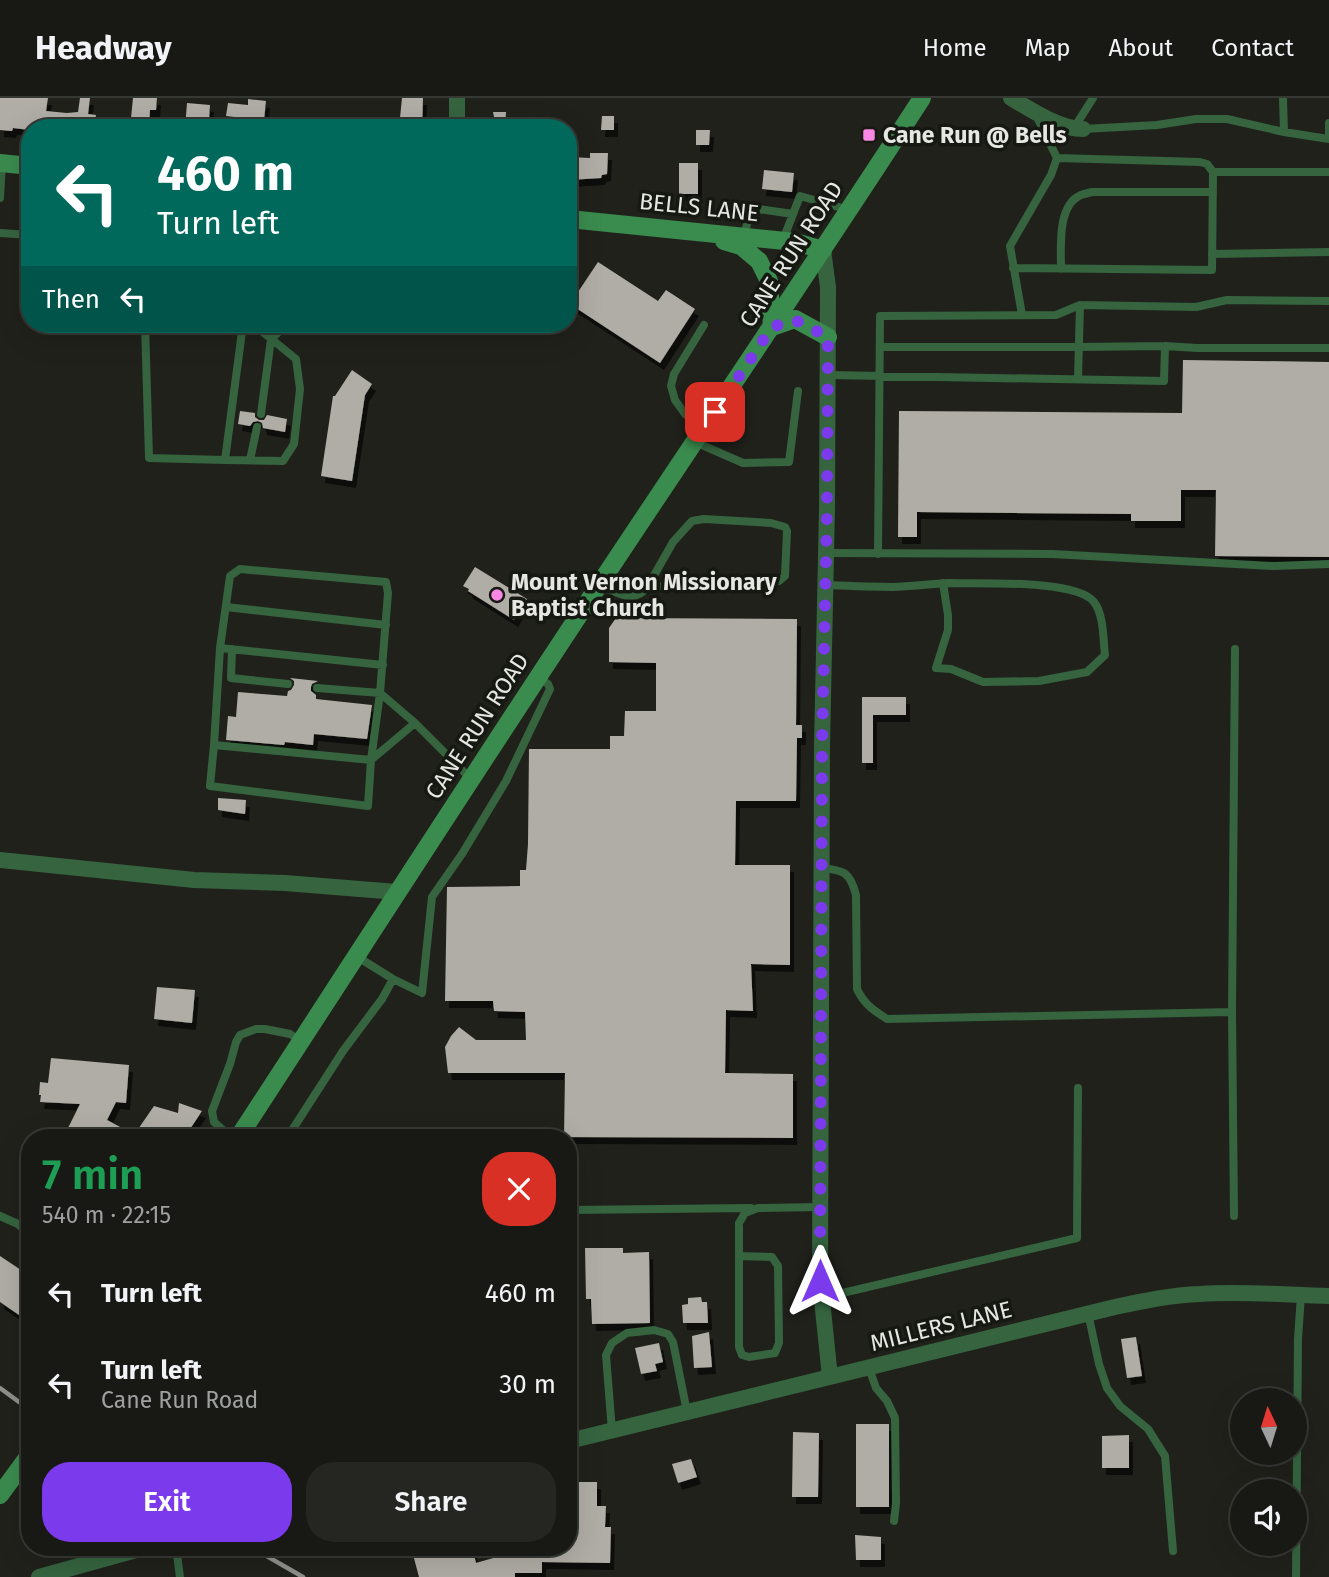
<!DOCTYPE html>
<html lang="en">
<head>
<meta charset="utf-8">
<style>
  :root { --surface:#181914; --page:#252622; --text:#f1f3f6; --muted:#9fa0a0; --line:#363834; --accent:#7c3aed }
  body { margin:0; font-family:"Fira Sans",sans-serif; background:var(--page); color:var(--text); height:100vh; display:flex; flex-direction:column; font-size:26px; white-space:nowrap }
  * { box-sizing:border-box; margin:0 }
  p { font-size:23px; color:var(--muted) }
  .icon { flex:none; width:38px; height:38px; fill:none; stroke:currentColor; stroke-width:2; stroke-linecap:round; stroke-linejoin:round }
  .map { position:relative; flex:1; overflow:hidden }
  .sheet { position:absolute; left:21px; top:1031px; width:556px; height:427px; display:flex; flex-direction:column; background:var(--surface); border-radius:28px; box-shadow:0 7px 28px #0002,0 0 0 2px var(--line) }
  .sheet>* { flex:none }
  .top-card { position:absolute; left:21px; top:21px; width:556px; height:214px; border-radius:28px; box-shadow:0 7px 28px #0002,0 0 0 2px var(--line); background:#00695c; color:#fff; overflow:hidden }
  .needle { width:46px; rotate:356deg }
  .controls { position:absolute; left:1230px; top:1290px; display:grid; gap:14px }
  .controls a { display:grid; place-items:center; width:77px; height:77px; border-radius:50%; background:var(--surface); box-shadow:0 7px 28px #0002,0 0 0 2px var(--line); font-size:35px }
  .pin { position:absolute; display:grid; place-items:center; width:60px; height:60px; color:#fff; margin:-30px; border-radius:14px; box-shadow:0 4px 10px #0006 }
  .me { position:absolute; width:77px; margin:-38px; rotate:0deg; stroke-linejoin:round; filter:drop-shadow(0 0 5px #0008) }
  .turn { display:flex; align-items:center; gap:24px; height:147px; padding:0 21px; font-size:32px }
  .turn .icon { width:91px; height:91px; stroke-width:2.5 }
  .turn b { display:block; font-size:49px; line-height:60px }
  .then { display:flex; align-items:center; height:66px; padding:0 21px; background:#0003; gap:14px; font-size:26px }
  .round { display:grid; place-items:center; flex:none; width:74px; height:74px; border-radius:28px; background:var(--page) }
  .overview { display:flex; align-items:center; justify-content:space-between; height:119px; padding:0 21px }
  h1 { font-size:42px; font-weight:600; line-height:52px; color:#1e9e55 }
  .button { display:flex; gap:14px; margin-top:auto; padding:14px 21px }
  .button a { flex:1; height:80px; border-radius:28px; background:var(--accent); color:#fff; font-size:28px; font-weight:600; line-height:80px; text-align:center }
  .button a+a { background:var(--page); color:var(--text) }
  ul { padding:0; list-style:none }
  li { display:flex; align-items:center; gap:21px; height:91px; padding:0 21px }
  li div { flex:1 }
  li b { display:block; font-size:26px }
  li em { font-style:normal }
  header { display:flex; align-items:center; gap:42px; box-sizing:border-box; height:98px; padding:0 35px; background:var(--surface); border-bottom:2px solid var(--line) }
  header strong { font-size:33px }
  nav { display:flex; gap:38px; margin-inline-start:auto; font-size:24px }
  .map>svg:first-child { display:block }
  .building { fill:#afada5; filter:url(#shadow) }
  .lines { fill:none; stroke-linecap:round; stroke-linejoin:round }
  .lane { stroke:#35643f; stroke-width:8 }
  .street { stroke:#35643f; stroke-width:16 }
  .secondary { stroke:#3a8b4e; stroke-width:18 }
  .rail { stroke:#8f908b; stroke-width:4.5 }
  .route { stroke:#7c3aed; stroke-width:12; stroke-dasharray:0 21.6 }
  .poi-dot { fill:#fb87e5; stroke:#161812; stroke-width:2.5 }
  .labels { text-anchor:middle; stroke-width:7; stroke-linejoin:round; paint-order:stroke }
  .poi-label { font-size:23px; font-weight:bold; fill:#e6e7e3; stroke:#161812; text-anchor:start }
  .street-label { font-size:23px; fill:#e6e7e3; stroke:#161812 }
</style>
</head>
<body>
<header>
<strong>Headway</strong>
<nav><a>Home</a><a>Map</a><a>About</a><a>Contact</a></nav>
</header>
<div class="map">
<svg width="1329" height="1479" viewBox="0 0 1329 1479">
  <defs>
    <filter id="shadow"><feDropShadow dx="4" dy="7" stdDeviation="0" flood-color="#0009"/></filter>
  </defs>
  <rect width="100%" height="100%" fill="#20211b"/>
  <path class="building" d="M 0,0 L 48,0 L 46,13 L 67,15 L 78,14 L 80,0 L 90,0 L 88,16 L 96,17 L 94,30 L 30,30 L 30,32 L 13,30 L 12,33 L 0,32 Z
    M 133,0 L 157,0 L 156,12 L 150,12 L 149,30 L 130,30 Z
    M 402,0 L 423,0 L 422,30 L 399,30 Z
    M 248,1 L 266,3 L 264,22 L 226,18 L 228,5 L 248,7 Z
    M 187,5 L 210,7 L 209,21 L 197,20 L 196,30 L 185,30 Z
    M 493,14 L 506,14 L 505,30 L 489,30 L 489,19 L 494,19 Z
    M 602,18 L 614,18 L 614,32 L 601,32 Z
    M 696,32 L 710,32 L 709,47 L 696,47 Z
    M 590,55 L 608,55 L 607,76 L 602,77 L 601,80 L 569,82 L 569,59 L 590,60 Z
    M 679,65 L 698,65 L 698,96 L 679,96 Z
    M 764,72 L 794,75 L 792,94 L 762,91 Z
    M 598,164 L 658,203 L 666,192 L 695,211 L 660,265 L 570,206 Z
    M 1183,262 L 1329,264 L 1329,459 L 1215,458 L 1216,392 L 1181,392 L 1181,423 L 1131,423 L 1131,416 L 917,414 L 917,439 L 898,439 L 899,313 L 1182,315 Z
    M 352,272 L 372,286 L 365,297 L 352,383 L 321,378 L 333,298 L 335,298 Z
    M 240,313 L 255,315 L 255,319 L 259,322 L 264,322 L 267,317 L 287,321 L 285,334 L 263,330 L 262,325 L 258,323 L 253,324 L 250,328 L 238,326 Z
    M 475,469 L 527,501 L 514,522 L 468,493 L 469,491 L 463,488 Z
    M 616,520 L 797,521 L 796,627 L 802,627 L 802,640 L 797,640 L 796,703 L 736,703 L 735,767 L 790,767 L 790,867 L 751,866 L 753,913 L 726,912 L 725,975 L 793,976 L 793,1040 L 564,1039 L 565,975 L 448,975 L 445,949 L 451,938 L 459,929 L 476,942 L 526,942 L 525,914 L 494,913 L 493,903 L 445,903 L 447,789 L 520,788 L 520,772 L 526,772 L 528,746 L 529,651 L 610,651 L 610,638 L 624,638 L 625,613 L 656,613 L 656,565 L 609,564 L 609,530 Z
    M 290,580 L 318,583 L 312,586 L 311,589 L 311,593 L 316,597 L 316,601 L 372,607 L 367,641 L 314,636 L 313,647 L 285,644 L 284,647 L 226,642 L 228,618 L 236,619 L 238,594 L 287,598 L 288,593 L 291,592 L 294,587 L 294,583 Z
    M 862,599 L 906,599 L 906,617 L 873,617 L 873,665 L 862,665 Z
    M 218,700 L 246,702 L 245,716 L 218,712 Z
    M 157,889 L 195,892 L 192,925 L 154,921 Z
    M 51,960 L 129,967 L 126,1005 L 116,1004 L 107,1022 L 124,1031 L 123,1040 L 63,1040 L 80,1006 L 40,1004 L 41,997 L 39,997 L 40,984 L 48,985 Z
    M 179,1005 L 202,1013 L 184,1040 L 132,1040 L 154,1008 L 178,1015 Z
    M 463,1029 L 504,1030 L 504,1040 L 462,1040 Z
    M 585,1150 L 623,1150 L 623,1155 L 649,1154 L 650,1225 L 592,1226 L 591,1201 L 586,1201 Z
    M 0,1158 L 30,1178 L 30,1214 L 25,1221 L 0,1204 Z
    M 701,1199 L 702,1204 L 707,1204 L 708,1225 L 683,1225 L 682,1207 L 688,1206 L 688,1200 Z
    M 709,1234 L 712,1269 L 694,1270 L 692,1238 Z
    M 1136,1239 L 1142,1278 L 1127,1280 L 1121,1241 Z
    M 659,1245 L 663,1264 L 655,1266 L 657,1273 L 641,1276 L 635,1250 Z
    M 856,1326 L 889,1326 L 889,1409 L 856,1409 Z
    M 793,1334 L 819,1335 L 818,1399 L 792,1399 Z
    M 1129,1337 L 1129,1370 L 1102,1370 L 1102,1338 Z
    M 691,1361 L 697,1379 L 678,1385 L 672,1366 Z
    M 569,1384 L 597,1384 L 597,1408 L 606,1408 L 605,1429 L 611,1429 L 610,1465 L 542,1464 L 542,1475 L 515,1475 L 515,1479 L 419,1479 L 411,1449 L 472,1449 L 476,1465 L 507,1456 L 507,1449 L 569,1449 Z
    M 855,1437 L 881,1439 L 881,1462 L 856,1462 Z"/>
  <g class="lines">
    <path class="lane" d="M 1283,0 L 1284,34
      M 1074,30 L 1093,0
      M 1083,31 L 1157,27 L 1196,21 L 1227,21 L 1284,34 L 1329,41 L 1329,25
      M 1213,74 L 1329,74
      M 0,100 L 2,65
      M 0,135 L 30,137
      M 744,138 L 751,110 L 793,116
      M 783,142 L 800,98 L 849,112
      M 1212,156 L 1329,154
      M 1013,170 L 1212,172 L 1213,74 L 1207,66 L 1200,64 L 1057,60
      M 1061,171 C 1061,149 1057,107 1081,97 C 1084,96 1088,95 1092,94 L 1213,94
      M 1022,217 L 1010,148 L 1051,77 L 1057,60 L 1036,17
      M 145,226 L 149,360 L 225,362 L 243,226
      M 880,249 L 1078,249 L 1165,248
      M 828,277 L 1164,283 L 1165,248 L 1197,250 L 1329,250
      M 1078,281 L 1080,207
      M 261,316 L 271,241 L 287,226
      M 703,332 L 685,316 L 675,302 L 671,288 L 674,276 L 704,227
      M 695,344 L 743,365 L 789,364 L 798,293
      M 225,362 L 283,363 L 294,346 L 300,291 L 296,261 L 253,226
      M 250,362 L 257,329
      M 826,455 L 1052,456 L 1274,468 L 1329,466
      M 878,456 L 880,218 L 1056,217 L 1080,207 L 1196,209 L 1227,202 L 1329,203
      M 599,487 C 617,494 634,508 648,488 L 682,489 L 779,483 L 785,478 L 787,433 L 785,429 L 771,425 L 704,421 L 692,423 L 673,444 L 648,488
      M 825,487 C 848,488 870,489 893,489 C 912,488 931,486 949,485 C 978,486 1077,481 1094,504 C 1104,517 1103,541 1105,557 L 1087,574 L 1039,583 L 983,584 L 951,571 L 936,570 L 948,532 L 948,517 L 943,485
      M 226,509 L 386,527
      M 220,550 L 383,567
      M 232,551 L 231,580 L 288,586
      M 317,590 L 380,595 L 415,625 L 471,681
      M 214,647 L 210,688 L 368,708 L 371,662 L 380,595 L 388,495 L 386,484 L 240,471 L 230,478 L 220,550 L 214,647 L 371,662 L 415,625
      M 821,770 C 844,772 850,774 856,797 L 857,891 C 864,906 873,912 887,921 L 1232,914 L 1234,1118
      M 356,858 L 393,881 L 422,895 L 432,799 L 462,756 L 506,683 L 550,591 L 548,586 L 538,579
      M 1232,914 L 1235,551
      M 232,1040 L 214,1024 L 212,1013 L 230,966 L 236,944 L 240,937 L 256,931 L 265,931 L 290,936 L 301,943
      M 287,1040 L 343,953 L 382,901 L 393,881
      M 569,1112 L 751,1110
      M 0,1118 L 18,1126 L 30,1138
      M 739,1158 L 772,1159 L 778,1168 L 779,1245 L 775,1255 L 749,1259 L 742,1257 L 739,1249 L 739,1125 L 745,1115 L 758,1110 L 820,1109
      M 821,1200 L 1077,1140 L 1078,990
      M 1088,1215 L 1099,1266 L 1107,1290 L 1120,1308 L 1148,1331 L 1165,1358 L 1173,1453
      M 869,1270 L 876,1290 L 887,1303 L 895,1320 L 896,1405 L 894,1423
      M 612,1333 L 606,1257 L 612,1245 L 627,1235 L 654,1232 L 668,1236 L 673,1244 L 687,1314
      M 176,1449 L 180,1479
      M 311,1449 C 320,1453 335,1453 345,1449
      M 1296,1479 L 1298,1241 L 1301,1197"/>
    <path class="street" d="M 1011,0 C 1031,12 1060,31 1083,31
      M 457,30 L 457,0
      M 823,152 L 828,189 L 827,409 L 822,648 L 820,1183 L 830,1279
      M 0,762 L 194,782 L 285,785 L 397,794
      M 569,1343 L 1115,1209 C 1143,1203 1171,1197 1200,1196 C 1243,1193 1286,1197 1329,1198
      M 39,1479 L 147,1449"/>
    <path class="secondary" d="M 0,65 L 30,68
      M 569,121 L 795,144 L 823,152
      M 724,143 L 741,148 L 759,163 L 769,183 L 772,229 L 795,221 L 828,239
      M 238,1040 C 358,856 476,672 597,490 C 705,327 815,165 922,0
      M 0,1397 L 30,1356"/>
    <path class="rail" d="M 0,1290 L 30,1312
      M 251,1449 L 303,1479"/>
  </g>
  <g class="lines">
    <path class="route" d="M 715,314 L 772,229 L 795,222 L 828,239 L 827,409 L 822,648 L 820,1183"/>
  </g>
  <g class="poi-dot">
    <rect x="862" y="30" width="14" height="14" rx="3.5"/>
    <circle cx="497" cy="497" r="7"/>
  </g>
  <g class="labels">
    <g class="poi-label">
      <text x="883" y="45">Cane Run @ Bells</text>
      <text x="511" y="492">Mount Vernon Missionary<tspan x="511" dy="26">Baptist Church</tspan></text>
    </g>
    <g class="street-label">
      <text transform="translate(699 109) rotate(6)" y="8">BELLS LANE</text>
      <text transform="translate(791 156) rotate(-57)" y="8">CANE RUN ROAD</text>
      <text transform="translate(477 628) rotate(-57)" y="8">CANE RUN ROAD</text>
      <text transform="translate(941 1228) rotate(-14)" y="8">MILLERS LANE</text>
    </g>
  </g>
</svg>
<div class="controls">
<a><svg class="needle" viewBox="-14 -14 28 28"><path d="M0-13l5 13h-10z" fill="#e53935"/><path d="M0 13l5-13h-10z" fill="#9fa0a0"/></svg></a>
<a><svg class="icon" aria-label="sound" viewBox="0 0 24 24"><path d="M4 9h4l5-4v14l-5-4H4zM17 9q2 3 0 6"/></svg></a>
</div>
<div class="pin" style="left:715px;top:314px;background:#d93025"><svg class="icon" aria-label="arrive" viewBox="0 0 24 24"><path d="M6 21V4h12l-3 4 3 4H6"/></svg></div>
<svg class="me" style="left:820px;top:1183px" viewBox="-20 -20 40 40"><path d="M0-17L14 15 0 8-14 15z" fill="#7c3aed" stroke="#fff" stroke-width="4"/></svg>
<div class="top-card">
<div class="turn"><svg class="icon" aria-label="left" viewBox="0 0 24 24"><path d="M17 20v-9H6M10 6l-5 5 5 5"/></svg><div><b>460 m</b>Turn left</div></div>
<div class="then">Then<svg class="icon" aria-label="left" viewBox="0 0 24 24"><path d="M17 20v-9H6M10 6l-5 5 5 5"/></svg></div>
</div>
<section class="sheet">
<div class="overview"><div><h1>7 min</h1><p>540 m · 22:15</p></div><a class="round" style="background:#d93025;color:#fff"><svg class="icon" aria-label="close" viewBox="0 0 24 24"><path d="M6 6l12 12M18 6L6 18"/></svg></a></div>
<ul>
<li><svg class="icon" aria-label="left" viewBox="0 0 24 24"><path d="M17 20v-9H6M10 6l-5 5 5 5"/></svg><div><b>Turn left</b></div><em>460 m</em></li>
<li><svg class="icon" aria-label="left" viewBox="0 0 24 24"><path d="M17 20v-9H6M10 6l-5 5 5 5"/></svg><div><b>Turn left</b><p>Cane Run Road</p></div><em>30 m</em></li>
</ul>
<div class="button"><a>Exit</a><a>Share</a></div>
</section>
</div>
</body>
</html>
